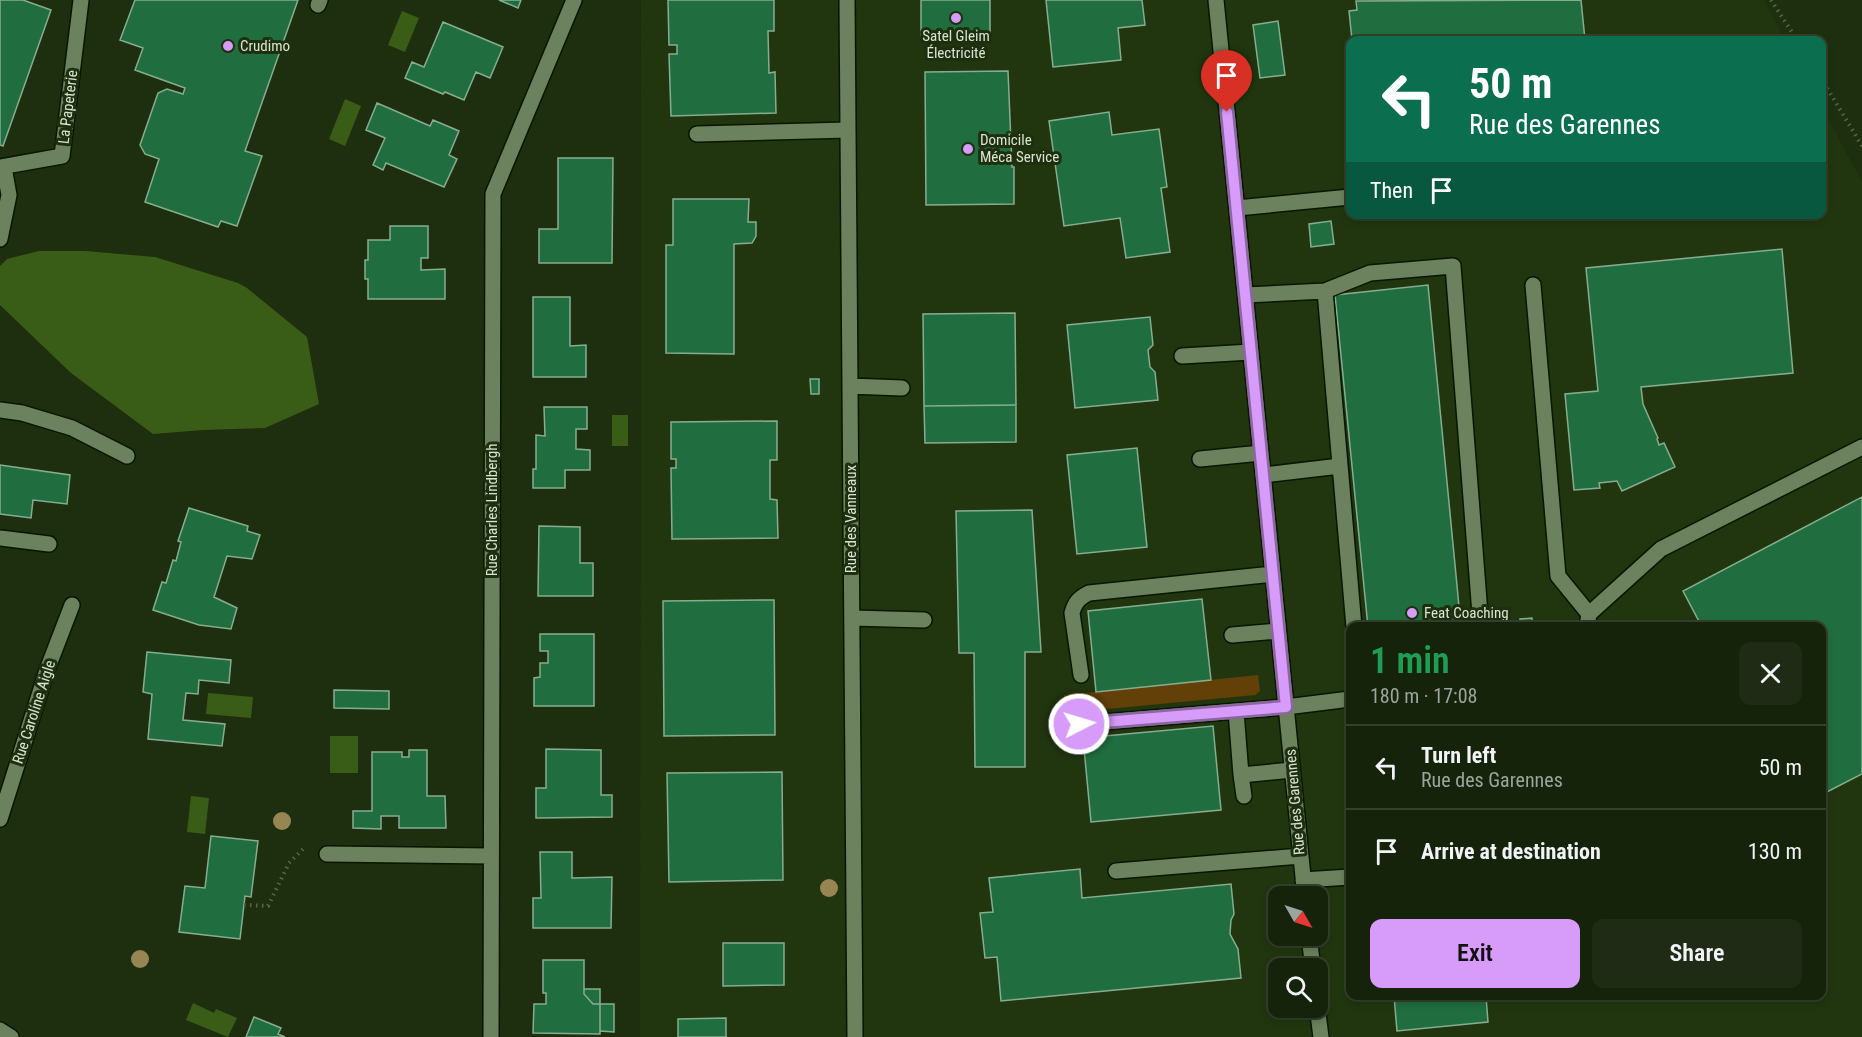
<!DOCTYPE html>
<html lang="en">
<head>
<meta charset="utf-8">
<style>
  :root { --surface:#16230b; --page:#1f2b14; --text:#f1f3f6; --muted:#9ea49d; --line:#35402c; --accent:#d79bf9 }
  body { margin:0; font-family:"Roboto Condensed",sans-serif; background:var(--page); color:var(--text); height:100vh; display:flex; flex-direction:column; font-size:22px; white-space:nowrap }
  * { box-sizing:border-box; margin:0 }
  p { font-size:20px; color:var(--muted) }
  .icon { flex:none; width:33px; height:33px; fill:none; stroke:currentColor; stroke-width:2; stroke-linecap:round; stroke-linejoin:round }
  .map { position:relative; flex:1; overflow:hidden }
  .details { position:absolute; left:1346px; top:622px; width:480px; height:378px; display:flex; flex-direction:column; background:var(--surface); border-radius:12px; box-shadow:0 3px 9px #0003,0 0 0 2px var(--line) }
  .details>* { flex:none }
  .banner { position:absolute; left:1346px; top:36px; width:480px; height:183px; border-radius:12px; box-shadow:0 3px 9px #0003,0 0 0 2px var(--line); background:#0b6e4f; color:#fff; overflow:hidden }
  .needle { width:39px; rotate:129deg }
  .buttons { position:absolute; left:1268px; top:886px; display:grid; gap:12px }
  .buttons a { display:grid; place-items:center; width:60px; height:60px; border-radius:12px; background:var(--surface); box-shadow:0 3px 9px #0003,0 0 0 2px var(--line); font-size:30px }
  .pin { position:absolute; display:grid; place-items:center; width:51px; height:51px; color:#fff; margin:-62px -26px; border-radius:50% 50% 50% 0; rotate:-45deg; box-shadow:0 0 6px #0007 }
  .pin .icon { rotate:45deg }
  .me { position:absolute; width:66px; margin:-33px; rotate:85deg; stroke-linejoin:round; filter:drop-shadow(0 0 4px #0008) }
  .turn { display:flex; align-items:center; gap:21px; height:126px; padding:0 24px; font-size:27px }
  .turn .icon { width:78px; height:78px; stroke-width:2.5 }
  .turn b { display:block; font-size:42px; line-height:51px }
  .then { display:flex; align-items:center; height:57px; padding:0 24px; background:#0003; gap:12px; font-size:22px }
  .round { display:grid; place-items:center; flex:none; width:63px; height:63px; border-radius:12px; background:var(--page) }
  .overview { display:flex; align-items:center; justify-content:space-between; height:102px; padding:0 24px }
  h1 { font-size:36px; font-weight:600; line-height:45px; color:#1e9e55 }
  .button { display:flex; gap:12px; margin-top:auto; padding:12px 24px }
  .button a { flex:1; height:69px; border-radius:12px; background:var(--accent); color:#111; font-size:24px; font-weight:600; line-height:69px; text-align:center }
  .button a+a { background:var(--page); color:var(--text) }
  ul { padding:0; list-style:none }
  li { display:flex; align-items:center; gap:18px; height:84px; padding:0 24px; border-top:2px solid var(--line) }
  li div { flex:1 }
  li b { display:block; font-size:22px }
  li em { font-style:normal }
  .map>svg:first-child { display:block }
  .built { fill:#21360f; fill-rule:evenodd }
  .green { fill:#634008 }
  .water { fill:#395d16 }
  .building { fill:#206e3f; stroke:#87ad91; stroke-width:1.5 }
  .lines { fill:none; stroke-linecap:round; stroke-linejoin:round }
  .minor-casing { stroke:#071700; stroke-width:18 }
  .path { stroke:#566549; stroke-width:4; stroke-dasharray:1.5 4.5; stroke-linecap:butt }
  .minor { stroke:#6c815d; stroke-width:15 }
  .tree { fill:#988554 }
  .route-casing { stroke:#8c65a2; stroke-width:15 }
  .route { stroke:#d79bf9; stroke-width:10 }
  .poi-dot { fill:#d79bf9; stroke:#1e2f0f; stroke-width:2 }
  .labels { text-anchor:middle; stroke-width:6; stroke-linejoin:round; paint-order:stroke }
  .poi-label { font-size:15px; fill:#d9e4d1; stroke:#1e2f0f; text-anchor:start }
  .street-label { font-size:15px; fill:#d9e4d1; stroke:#1e2f0f }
</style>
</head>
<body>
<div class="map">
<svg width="1862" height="1037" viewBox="0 0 1862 1037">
  <rect width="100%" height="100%" fill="#1e2f0f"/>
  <path class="built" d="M 641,0 L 1764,0 L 1785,40 L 1350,40 L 1350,214 L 1821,214 L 1821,106 L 1862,182 L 1862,1037 L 640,1037 ZM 1350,627 L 1821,627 L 1821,996 L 1350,996 ZM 1278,897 L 1317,897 L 1317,936 L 1278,936 ZM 1278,969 L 1317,969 L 1317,1008 L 1278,1008 Z"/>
  <path class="green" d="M 1258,675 L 1260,691 L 1255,695 L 1065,713 L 1064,695 Z"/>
  <path class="water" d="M 402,11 L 419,18 L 405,52 L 388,45 Z
    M 345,99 L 361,106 L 345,146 L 329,139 Z
    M 39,251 L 85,251 L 155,257 L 238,283 L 247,288 L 307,337 L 319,404 L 265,428 L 203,430 L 153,434 L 71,373 L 0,305 L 0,266 L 7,259 Z
    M 612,415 L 628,415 L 628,446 L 612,446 Z
    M 208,693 L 253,697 L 251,718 L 206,714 Z
    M 330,736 L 358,736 L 358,773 L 330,773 Z
    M 191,796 L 209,798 L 205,834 L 187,832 Z
    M 193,1003 L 214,1013 L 216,1009 L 237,1018 L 228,1037 L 186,1020 Z"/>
  <path class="building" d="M 0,0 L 23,0 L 51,10 L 3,146 L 0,145 Z
    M 135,0 L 298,0 L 245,151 L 262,156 L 237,226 L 221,221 L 218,227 L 145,202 L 159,159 L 145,154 L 140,145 L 158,93 L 167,89 L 183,94 L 185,88 L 135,70 L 143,48 L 120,40 Z
    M 499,0 L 521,0 L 518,8 Z
    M 668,0 L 774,0 L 774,31 L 768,31 L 769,73 L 775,72 L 776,113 L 671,116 L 669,54 L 677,54 L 677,45 L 669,45 Z
    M 921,0 L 990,0 L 990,35 L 921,35 Z
    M 1046,0 L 1142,0 L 1145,25 L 1118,28 L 1121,60 L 1053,67 Z
    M 1581,0 L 1585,40 L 1352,40 L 1349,11 L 1357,10 L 1356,1 Z
    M 1278,21 L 1285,75 L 1260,78 L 1253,25 Z
    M 443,22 L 503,47 L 490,78 L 476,72 L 464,100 L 445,92 L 443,94 L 405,78 L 412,62 L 424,67 Z
    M 1008,71 L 1012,167 L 1014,167 L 1014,204 L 926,205 L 925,72 Z
    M 377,103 L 430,126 L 433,120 L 459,131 L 449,155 L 457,159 L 444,187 L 386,163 L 383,170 L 373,165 L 385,138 L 366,130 Z
    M 1109,112 L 1112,135 L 1159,129 L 1167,187 L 1161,188 L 1170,252 L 1126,258 L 1120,218 L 1064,226 L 1049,121 Z
    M 558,158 L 613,158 L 612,263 L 539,263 L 539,229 L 558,229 Z
    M 673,199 L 749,199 L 748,222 L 756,222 L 756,236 L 752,243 L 734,244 L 734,354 L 666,353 L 666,245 L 673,245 Z
    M 1331,221 L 1334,244 L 1311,247 L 1309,224 Z
    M 390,226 L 428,226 L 428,258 L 421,258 L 421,270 L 445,269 L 445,299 L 368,299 L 368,279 L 365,279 L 365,260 L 368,260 L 368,240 L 390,240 Z
    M 1782,249 L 1793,373 L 1641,387 L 1643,404 L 1658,438 L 1657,439 L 1659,445 L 1664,443 L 1675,467 L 1622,491 L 1617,481 L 1599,483 L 1600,488 L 1574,490 L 1565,394 L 1598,391 L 1586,268 Z
    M 1428,285 L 1461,627 L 1368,627 L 1335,295 Z
    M 533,297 L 570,297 L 570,346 L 586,345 L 586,377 L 533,377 Z
    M 1015,313 L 1016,405 L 924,406 L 923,314 Z
    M 1150,317 L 1153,345 L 1148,350 L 1150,367 L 1155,372 L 1158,400 L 1075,408 L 1067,325 Z
    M 810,379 L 819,379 L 819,394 L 811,394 Z
    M 1016,405 L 1016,442 L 925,443 L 924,406 Z
    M 544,407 L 587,407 L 587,429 L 576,429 L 576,449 L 590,450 L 590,470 L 565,470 L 565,488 L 533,488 L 533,469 L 536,469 L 536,435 L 545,436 Z
    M 777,421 L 777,460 L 770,460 L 770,499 L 777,500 L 778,538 L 672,539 L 671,468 L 676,468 L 676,459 L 671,459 L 671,422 Z
    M 1137,448 L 1147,547 L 1077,554 L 1067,455 Z
    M 0,465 L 70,475 L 67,504 L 33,500 L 31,518 L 0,514 Z
    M 1862,497 L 1862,774 L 1821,795 L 1821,627 L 1702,627 L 1683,591 Z
    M 189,508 L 248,526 L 247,531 L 260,535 L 252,559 L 227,556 L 214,597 L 237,608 L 231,629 L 199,625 L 153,610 L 162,582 L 166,583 L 173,560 L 176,561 L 181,542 L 178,541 Z
    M 1032,510 L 1041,652 L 1025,652 L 1025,767 L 975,767 L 974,653 L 959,653 L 956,511 Z
    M 539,526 L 580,527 L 580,563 L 593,563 L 593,596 L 538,596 Z
    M 1202,599 L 1211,680 L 1096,692 L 1088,611 Z
    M 774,600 L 775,735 L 664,736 L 663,601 Z
    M 1532,618 L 1532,627 L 1520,627 L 1520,619 Z
    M 540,634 L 594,634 L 594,706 L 534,706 L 534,678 L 540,677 L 540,663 L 548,663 L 548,651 L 540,651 Z
    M 147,652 L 231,660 L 229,683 L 199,680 L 198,694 L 186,693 L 183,720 L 225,724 L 222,746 L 148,739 L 152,694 L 143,692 Z
    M 334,690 L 389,691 L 389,709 L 334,708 Z
    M 1213,726 L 1221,810 L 1091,822 L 1083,738 Z
    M 546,749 L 601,750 L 601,795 L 612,795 L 612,817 L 536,818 L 536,788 L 546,788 Z
    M 409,750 L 427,750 L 427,796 L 445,796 L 446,828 L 399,828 L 399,816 L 381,816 L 381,829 L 353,828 L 353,811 L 372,811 L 372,752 L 402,752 L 402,757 L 409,757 Z
    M 782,772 L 783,880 L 669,882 L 667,773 Z
    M 211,836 L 258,841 L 251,897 L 245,896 L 240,939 L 179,932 L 185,886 L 205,888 Z
    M 540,852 L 572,852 L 572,878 L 612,877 L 611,928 L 533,928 L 533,898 L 541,898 Z
    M 1080,869 L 1082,898 L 1231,884 L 1234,914 L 1231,920 L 1230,934 L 1238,949 L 1241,978 L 1001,1001 L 997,957 L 985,958 L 980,913 L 993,912 L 989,878 Z
    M 723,943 L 784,943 L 784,985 L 723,986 Z
    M 543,960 L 584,960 L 584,994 L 593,1004 L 600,1004 L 600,1034 L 533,1033 L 534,1004 L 546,1004 L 546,993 L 543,993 Z
    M 584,989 L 600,989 L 600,1004 L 593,1004 L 584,994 Z
    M 1394,996 L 1486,996 L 1488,1022 L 1397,1031 Z
    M 600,1004 L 614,1004 L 614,1032 L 600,1031 Z
    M 254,1017 L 281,1028 L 278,1034 L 285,1037 L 246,1037 Z
    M 726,1018 L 726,1037 L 678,1037 L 678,1019 Z"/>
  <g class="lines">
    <g class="minor-casing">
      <path id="minor" d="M 847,0 L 855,1037
        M 1216,0 L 1305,897
        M 318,5 L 320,0
        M 697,134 L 848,130
        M 0,167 L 62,156 L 81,0
        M 1237,208 L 1350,197
        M 0,239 L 9,195 L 4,167
        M 1533,285 L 1558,576 L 1589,614
        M 1325,291 L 1354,627
        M 1245,295 L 1325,291 L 1370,273 L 1453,266 L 1481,627
        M 1182,356 L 1251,352
        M 850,386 L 902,388
        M 0,410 L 22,413 L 72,428 L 127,456
        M 1200,459 L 1261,453
        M 1263,475 L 1340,466
        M 0,538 L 49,544
        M 852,618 L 924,620
        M 1587,627 L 1589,614 L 1661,549 L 1862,447
        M 1232,635 L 1278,631
        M 1081,675 L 1072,613 C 1075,602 1079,598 1089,593 L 1273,574
        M 1236,711 L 1241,775 L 1292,770
        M 1079,724 L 1286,707 L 1350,699
        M 1241,775 L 1244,796
        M 0,819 L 47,670 L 72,605
        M 327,854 L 491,856
        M 1116,871 L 1301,856
        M 1303,880 L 1350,877
        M 1309,936 L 1313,969
        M 1317,1006 L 1321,1037
        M 0,1030 L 11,1037
        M 491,1037 L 493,194 L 574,0"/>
    </g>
    <path class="path" d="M 1771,0 L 1797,40
      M 1821,78 L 1862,146
      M 244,905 L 268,906 L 289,863 L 306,846"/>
    <use href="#minor" class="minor"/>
  </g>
  <g class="tree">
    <circle cx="282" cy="821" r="9"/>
    <circle cx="829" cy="888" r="9"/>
    <circle cx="140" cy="959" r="9"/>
  </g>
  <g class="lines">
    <g class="route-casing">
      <path id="route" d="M 1079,724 L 1286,707 L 1227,112"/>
    </g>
    <use href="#route" class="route"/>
  </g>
  <g class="poi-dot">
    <circle cx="956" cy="18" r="6"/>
    <circle cx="228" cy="46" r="6"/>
    <circle cx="968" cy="149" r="6"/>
    <circle cx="1412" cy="613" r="6"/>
  </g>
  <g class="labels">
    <g class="poi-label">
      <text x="956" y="41" text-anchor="middle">Satel Gleim<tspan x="956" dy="17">Électricité</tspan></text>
      <text x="240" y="51">Crudimo</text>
      <text x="980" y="145">Domicile<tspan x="980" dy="17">Méca Service</tspan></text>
      <text x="1424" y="618">Feat Coaching</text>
    </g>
    <g class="street-label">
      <text transform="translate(68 107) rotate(-83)" y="5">La Papeterie</text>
      <text transform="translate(492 510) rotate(-90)" y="5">Rue Charles Lindbergh</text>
      <text transform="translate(851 519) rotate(-90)" y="5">Rue des Vanneaux</text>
      <text transform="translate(34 712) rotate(-72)" y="5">Rue Caroline Aigle</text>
      <text transform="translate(1295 802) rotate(-95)" y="5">Rue des Garennes</text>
    </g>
  </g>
</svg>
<div class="buttons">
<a><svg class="needle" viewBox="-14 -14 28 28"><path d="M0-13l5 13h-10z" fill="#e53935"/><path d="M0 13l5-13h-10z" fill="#9ea49d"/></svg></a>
<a><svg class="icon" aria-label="search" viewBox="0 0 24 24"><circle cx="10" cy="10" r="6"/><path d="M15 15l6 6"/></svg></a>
</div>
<div class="pin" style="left:1227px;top:112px;background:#d93025"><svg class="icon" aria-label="arrive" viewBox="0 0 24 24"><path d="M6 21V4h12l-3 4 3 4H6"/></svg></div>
<svg class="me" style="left:1079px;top:724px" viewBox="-20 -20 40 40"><circle r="17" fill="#d79bf9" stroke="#fff" stroke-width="3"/><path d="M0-11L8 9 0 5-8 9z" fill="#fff"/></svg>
<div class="banner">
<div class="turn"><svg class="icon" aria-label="left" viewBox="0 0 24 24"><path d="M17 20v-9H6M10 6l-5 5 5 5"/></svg><div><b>50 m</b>Rue des Garennes</div></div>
<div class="then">Then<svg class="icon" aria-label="arrive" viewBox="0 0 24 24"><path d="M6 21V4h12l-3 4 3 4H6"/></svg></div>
</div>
<section class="details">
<div class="overview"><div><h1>1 min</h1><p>180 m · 17:08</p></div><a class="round"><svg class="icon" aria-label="close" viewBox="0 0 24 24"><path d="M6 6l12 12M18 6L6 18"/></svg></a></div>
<ul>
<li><svg class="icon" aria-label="left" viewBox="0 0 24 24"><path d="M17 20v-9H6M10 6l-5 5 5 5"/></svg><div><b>Turn left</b><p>Rue des Garennes</p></div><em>50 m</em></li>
<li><svg class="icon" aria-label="arrive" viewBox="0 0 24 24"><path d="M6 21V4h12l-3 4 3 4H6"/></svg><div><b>Arrive at destination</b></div><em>130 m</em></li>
</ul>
<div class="button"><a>Exit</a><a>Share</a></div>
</section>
</div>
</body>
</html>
